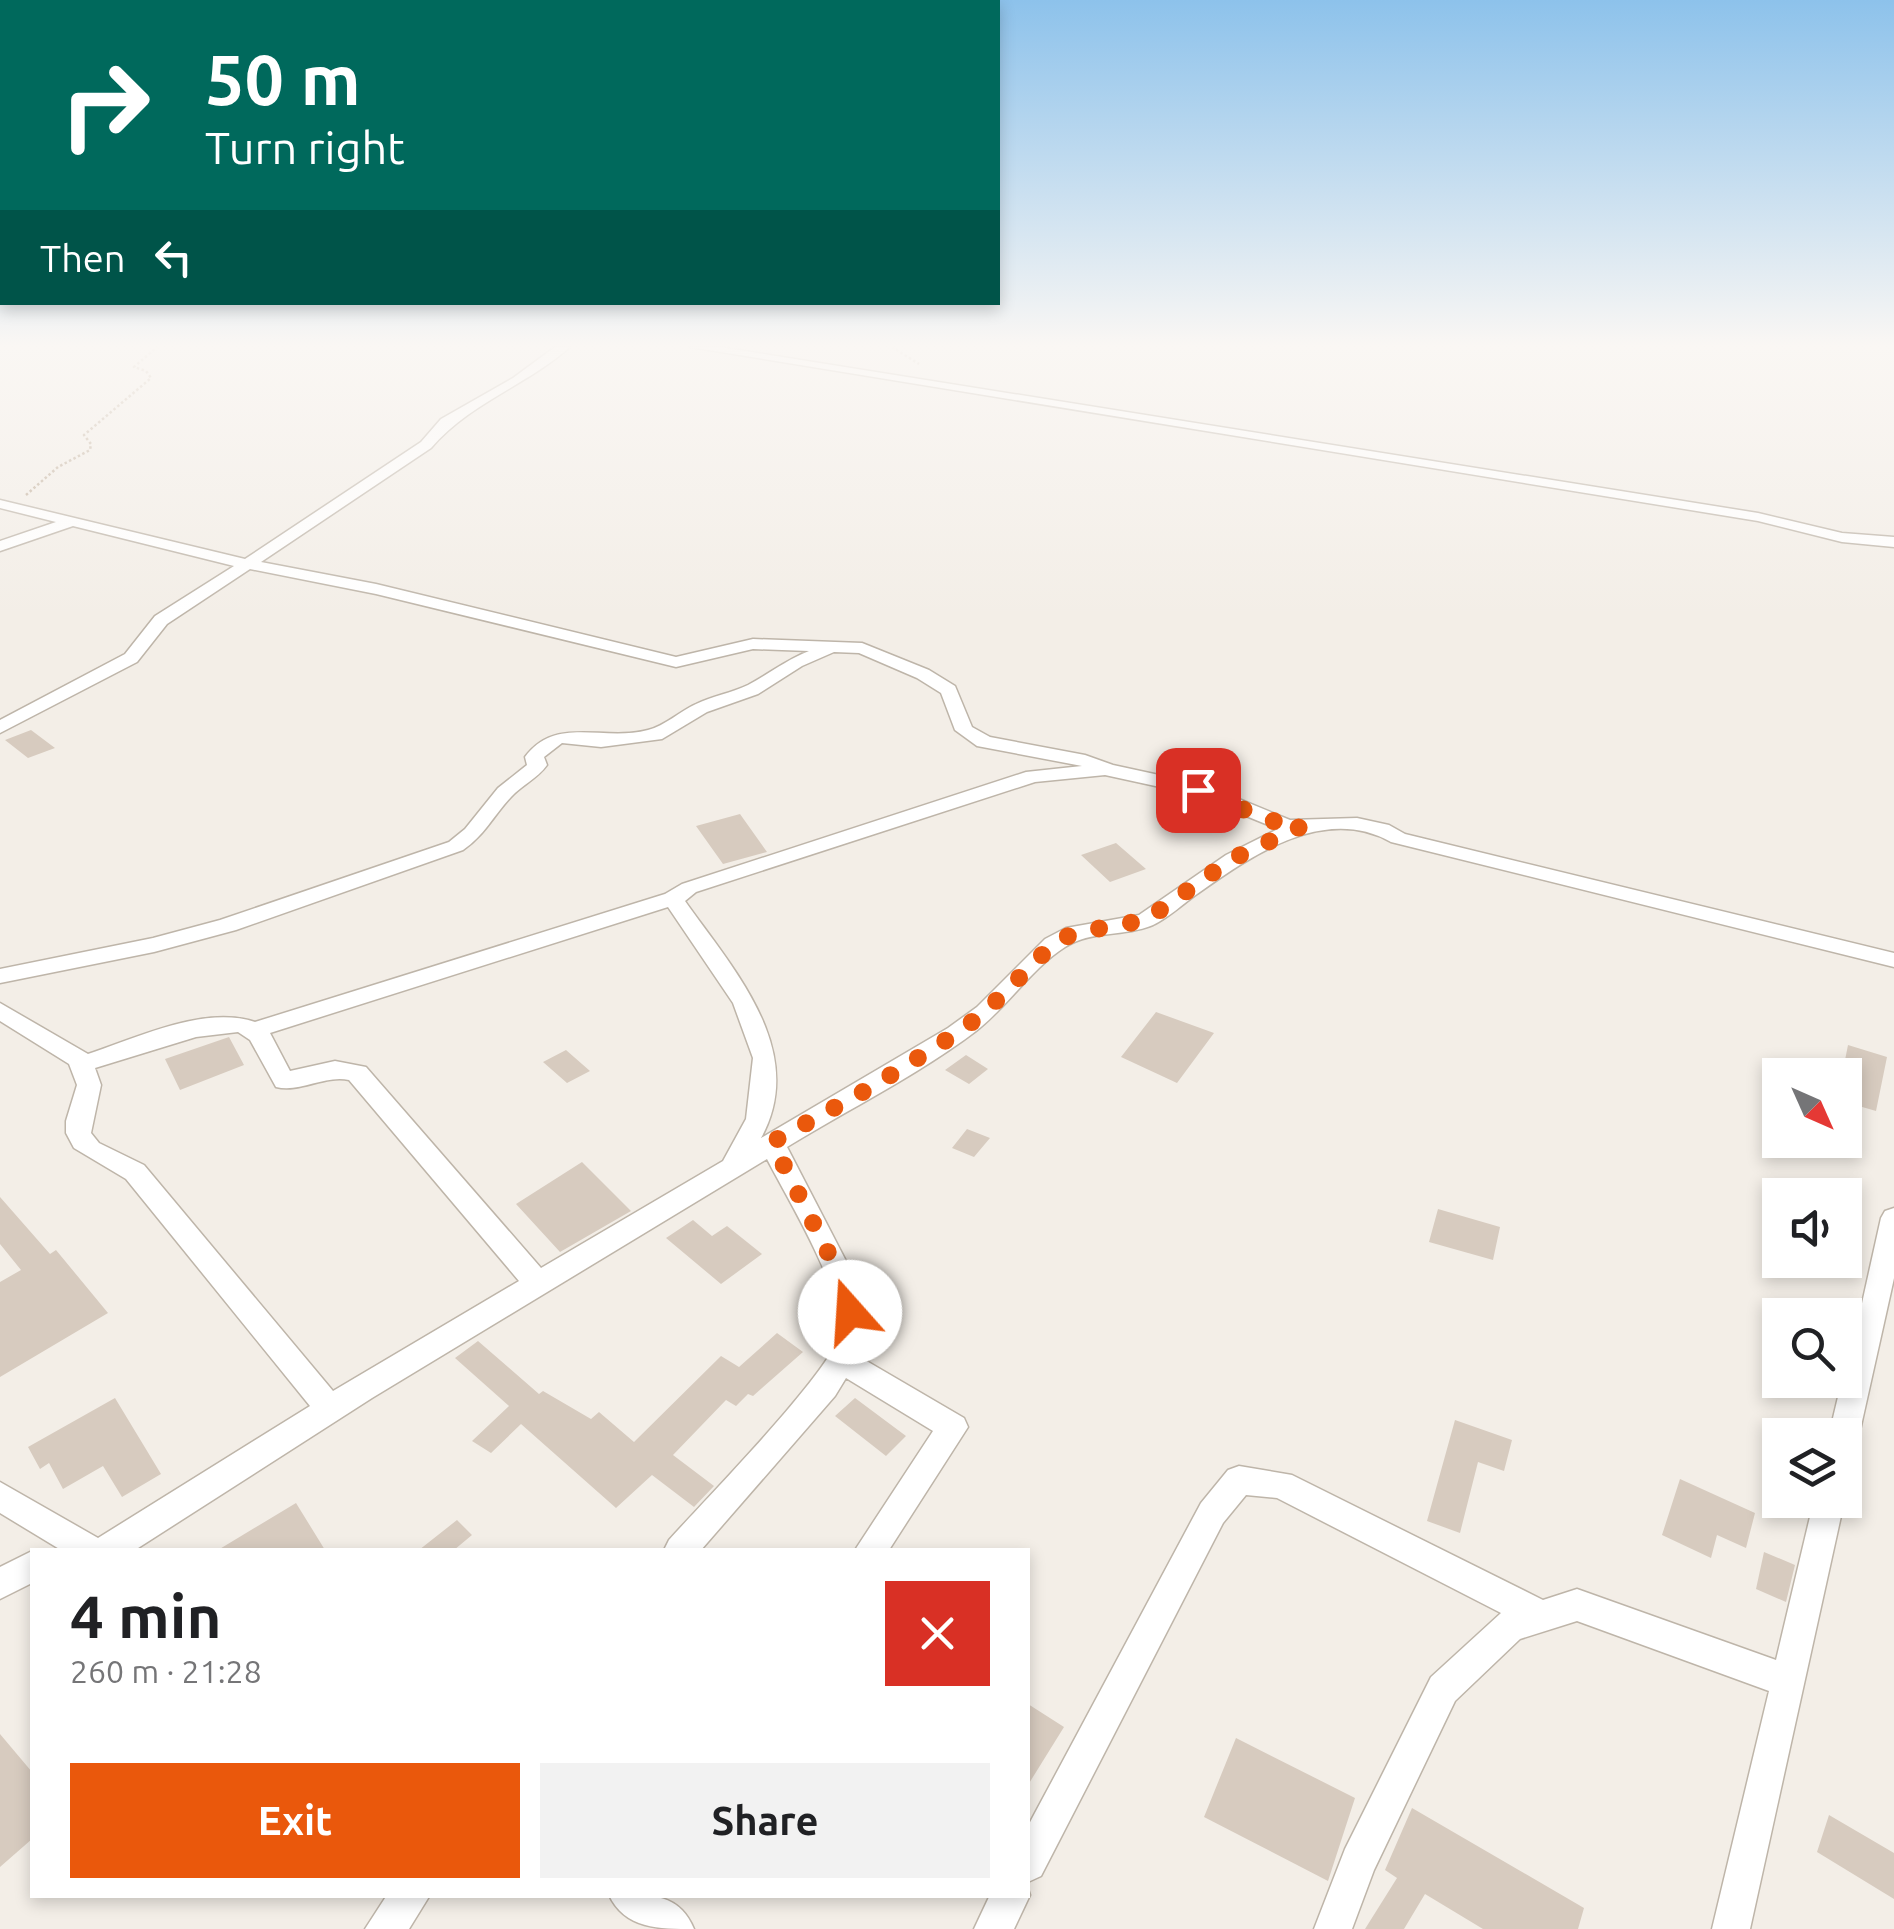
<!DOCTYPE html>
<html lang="en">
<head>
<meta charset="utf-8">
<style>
  :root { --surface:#fff; --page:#f2f2f2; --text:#202124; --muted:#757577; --accent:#ea580c }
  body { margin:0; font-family:Ubuntu,sans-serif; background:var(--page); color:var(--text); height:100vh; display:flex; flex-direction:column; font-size:38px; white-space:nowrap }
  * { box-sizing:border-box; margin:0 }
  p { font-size:32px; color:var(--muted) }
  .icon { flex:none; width:55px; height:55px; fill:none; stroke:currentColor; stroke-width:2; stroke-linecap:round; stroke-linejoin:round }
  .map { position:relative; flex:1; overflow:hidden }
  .drawer { position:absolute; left:30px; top:1548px; width:1000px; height:350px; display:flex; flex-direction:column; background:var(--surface); border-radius:0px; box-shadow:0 5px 15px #0003 }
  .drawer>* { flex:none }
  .guide { position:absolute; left:0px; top:0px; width:1000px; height:305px; box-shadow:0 5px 15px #0003; background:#00695c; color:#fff; overflow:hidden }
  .needle { width:65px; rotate:135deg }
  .tools { position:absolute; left:1762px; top:1058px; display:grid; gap:20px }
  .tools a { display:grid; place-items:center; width:100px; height:100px; border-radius:0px; background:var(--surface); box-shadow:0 5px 15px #0003; font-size:50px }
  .pin { position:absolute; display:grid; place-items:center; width:85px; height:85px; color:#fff; margin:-42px; border-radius:20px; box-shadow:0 5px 15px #0006 }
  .me { position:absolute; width:110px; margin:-55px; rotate:341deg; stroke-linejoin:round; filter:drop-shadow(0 0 8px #0008) }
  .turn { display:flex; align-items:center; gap:35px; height:210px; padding:0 40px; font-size:45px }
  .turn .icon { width:130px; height:130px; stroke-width:2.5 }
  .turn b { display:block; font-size:70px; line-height:85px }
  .then { display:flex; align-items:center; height:95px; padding:0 40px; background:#0003; gap:20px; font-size:38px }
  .round { display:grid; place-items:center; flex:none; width:105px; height:105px; border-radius:0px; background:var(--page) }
  .summary { display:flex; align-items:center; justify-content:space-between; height:170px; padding:0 40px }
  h1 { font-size:60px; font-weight:700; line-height:75px }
  .button { display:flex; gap:20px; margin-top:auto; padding:20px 40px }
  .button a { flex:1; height:115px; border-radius:0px; background:var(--accent); color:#fff; font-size:40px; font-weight:700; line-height:115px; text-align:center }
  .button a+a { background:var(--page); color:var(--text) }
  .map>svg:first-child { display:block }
  .building { fill:#d7cbbf }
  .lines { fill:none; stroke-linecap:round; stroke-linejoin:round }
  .minor-casing { stroke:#beb5a9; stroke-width:3 }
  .path { stroke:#c0af9b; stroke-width:2.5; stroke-dasharray:2.5 2.5; stroke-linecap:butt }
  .minor { fill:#fff; fill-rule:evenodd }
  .route { stroke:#ea580c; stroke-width:18; stroke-dasharray:0 32.4 }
</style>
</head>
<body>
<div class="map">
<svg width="1894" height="1929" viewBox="0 0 1894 1929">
  <rect width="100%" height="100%" fill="#f3eee7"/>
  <path class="building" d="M 31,730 L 55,748 L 28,758 L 5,740 Z
    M 740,814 L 767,852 L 723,864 L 696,826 Z
    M 1116,843 L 1146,869 L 1110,882 L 1081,855 Z
    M 1156,1012 L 1214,1033 L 1177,1083 L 1121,1057 Z
    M 229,1037 L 244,1065 L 180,1090 L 165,1059 Z
    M 1848,1045 L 1887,1057 L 1876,1111 L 1845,1102 L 1842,1075 Z
    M 566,1050 L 590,1071 L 567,1083 L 543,1062 Z
    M 966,1055 L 988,1069 L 969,1084 L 945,1070 Z
    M 967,1129 L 990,1138 L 974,1157 L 952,1148 Z
    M 582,1162 L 631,1211 L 560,1252 L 516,1204 Z
    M 0,1197 L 50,1254 L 56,1250 L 108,1313 L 0,1377 L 0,1282 L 21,1270 L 0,1244 Z
    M 1438,1209 L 1500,1227 L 1493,1260 L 1429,1242 Z
    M 693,1220 L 712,1236 L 727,1226 L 762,1254 L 721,1284 L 666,1238 Z
    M 777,1333 L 803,1352 L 753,1396 L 748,1394 L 736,1406 L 726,1400 L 673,1455 L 714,1486 L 694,1507 L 652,1475 L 616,1508 L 521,1424 L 491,1453 L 472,1441 L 509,1406 L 455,1358 L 478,1341 L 539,1394 L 543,1391 L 591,1419 L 599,1412 L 634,1442 L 721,1356 L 739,1367 Z
    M 115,1398 L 161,1474 L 122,1497 L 103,1466 L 63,1489 L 49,1463 L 40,1469 L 28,1447 Z
    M 855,1398 L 906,1436 L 886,1456 L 835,1416 Z
    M 1455,1420 L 1512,1440 L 1504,1471 L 1478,1462 L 1460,1533 L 1427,1521 Z
    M 1680,1479 L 1755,1513 L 1746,1548 L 1717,1535 L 1711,1558 L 1662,1535 Z
    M 296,1503 L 325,1550 L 218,1550 Z
    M 457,1520 L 472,1535 L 454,1550 L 419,1550 Z
    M 1764,1552 L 1795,1565 L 1786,1602 L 1756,1589 Z
    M 1028,1704 L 1064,1727 L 1028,1785 Z
    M 0,1734 L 32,1772 L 32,1839 L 0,1867 Z
    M 1236,1738 L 1355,1798 L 1328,1881 L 1204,1817 Z
    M 1412,1808 L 1584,1908 L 1578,1929 L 1483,1929 L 1425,1894 L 1404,1929 L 1365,1929 L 1397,1878 L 1385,1870 Z
    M 1829,1815 L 1894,1853 L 1894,1899 L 1817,1852 Z"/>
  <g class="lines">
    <g class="minor-casing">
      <path id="minor" d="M 555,347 L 570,347 C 527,385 468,404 431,448 L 261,562 L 376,584 L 676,657 L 753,639 L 862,643 L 929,670 L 955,686 L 972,727 L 990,737 L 1085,755 L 1113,765 L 1205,785 L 1290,820 L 1357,818 L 1389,825 L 1405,834 L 1894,953 L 1894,967 L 1391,842 C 1324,804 1251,856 1197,894 C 1183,904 1168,918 1153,925 C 1125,937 1091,930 1065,947 C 1033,967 1007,1007 976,1031 C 918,1075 849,1109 787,1147 L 860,1288 L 868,1337 L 858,1356 L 964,1418 L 968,1427 L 889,1550 L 855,1550 L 933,1431 L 846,1378 L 835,1396 L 701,1550 L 664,1550 L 669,1540 C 698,1507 836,1367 839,1334 C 844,1290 788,1200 767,1159 L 372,1398 L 135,1550 L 61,1550 L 0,1513 L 0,1482 L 98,1538 L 310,1406 L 126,1179 L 74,1148 L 66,1133 L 66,1121 L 77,1085 L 69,1064 L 0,1021 L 0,1003 L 88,1054 C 137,1038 204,1005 255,1022 L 665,894 L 682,884 L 1026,772 L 1082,766 L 977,746 L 955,730 L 941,693 L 917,678 L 859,653 L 834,652 L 802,666 L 758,694 L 707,712 L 662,739 L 601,747 L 562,743 L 544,757 L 547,765 C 537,779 522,785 511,797 C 494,815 484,836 463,850 L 236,930 L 154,952 L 0,983 L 0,969 L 153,938 L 220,920 L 449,842 L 465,829 L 498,788 L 527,765 L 525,757 C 556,715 602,742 648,730 C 665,726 680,711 696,704 C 713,696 731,693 748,685 C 769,674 786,660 809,651 L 753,649 L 676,667 L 376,594 L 250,569 L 167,624 L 137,662 L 0,733 L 0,720 L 125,654 L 155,616 L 234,566 L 73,526 L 0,551 L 0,541 L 56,522 L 0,508 L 0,500 L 245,559 L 421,442 L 441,419 L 513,378 ZM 1105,775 L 1192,794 L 1278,829 L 1226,855 L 1139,915 L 1066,928 L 1045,939 L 977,1007 L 948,1028 L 761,1138 C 809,1051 733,969 685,901 L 696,892 L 1035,782 ZM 668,907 L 733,1003 L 753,1058 L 746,1119 L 723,1161 L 541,1268 L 366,1067 L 335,1061 L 290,1071 L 270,1033 ZM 238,1032 L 250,1040 L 276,1087 C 300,1093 324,1075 349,1080 L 519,1281 L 333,1391 L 144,1165 L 99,1143 L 91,1133 L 101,1085 L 95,1068 L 196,1037 Z
        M 690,347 L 720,347 L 1758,513 L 1842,533 L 1894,537 L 1894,547 L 1842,542 L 1758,521 Z
        M 1894,1208 L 1894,1278 L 1859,1435 L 1855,1444 L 1845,1448 L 1845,1435 L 1829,1435 L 1842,1380 L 1845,1380 L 1881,1218 L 1885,1211 Z
        M 1239,1466 L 1292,1475 L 1543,1600 L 1577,1589 L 1776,1660 L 1814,1500 L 1845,1498 L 1750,1929 L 1712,1929 L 1769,1691 L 1577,1621 L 1520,1639 L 1455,1701 L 1374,1870 L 1352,1929 L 1314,1929 L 1345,1849 L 1431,1677 L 1501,1613 L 1277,1498 L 1246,1495 L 1223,1523 L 1041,1876 L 1028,1882 L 1028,1826 L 1201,1503 L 1228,1470 Z
        M 32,1551 L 32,1583 L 0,1599 L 0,1567 Z
        M 1028,1889 L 1030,1895 L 1014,1929 L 974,1929 L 990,1895 L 1028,1895 Z
        M 387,1895 L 430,1895 L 409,1929 L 365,1929 Z
        M 609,1895 C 645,1895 678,1890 694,1929 C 659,1929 625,1929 609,1895 Z"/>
    </g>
    <path class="path" d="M 892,347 L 919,364
      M 26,495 L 58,467 L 90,450 L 91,444 L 84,435 L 151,378 L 146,371 L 134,367 L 157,347"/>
    <use href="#minor" class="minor"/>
  </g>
  <linearGradient id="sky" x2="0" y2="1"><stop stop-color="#8dc2eb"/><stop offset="0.56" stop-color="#faf7f4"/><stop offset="1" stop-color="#faf7f4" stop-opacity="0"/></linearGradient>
  <rect width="1894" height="617" fill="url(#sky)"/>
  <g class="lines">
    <path class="route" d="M 850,1312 L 846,1288 L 772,1142 L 870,1088 L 956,1034 L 985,1012 L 1053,944 L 1074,933 L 1146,920 L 1232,859 L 1302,826 L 1268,820 L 1198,790"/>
  </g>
</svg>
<div class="tools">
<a><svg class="needle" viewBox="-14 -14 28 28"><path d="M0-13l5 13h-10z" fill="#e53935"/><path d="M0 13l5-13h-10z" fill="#757577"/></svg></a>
<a><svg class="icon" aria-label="sound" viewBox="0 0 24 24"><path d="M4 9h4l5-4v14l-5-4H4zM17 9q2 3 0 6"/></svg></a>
<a><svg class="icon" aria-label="search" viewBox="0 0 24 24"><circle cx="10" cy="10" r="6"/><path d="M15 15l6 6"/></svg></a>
<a><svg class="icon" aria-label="layers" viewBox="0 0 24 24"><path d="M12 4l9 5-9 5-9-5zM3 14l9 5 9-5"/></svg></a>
</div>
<div class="pin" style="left:1198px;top:790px;background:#d93025"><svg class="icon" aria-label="arrive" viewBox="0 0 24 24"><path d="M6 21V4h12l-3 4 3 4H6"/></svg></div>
<svg class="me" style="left:850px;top:1312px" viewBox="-20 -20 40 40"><circle r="19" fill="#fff"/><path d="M0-13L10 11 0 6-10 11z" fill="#ea580c"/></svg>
<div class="guide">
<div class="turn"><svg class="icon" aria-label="right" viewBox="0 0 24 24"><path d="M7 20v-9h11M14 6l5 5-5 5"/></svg><div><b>50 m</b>Turn right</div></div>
<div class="then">Then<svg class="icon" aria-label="left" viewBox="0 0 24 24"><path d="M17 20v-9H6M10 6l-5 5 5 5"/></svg></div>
</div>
<section class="drawer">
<div class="summary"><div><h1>4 min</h1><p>260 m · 21:28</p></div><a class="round" style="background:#d93025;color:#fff"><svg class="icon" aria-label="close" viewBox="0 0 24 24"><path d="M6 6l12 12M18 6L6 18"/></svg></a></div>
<div class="button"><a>Exit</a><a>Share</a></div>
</section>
</div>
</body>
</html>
